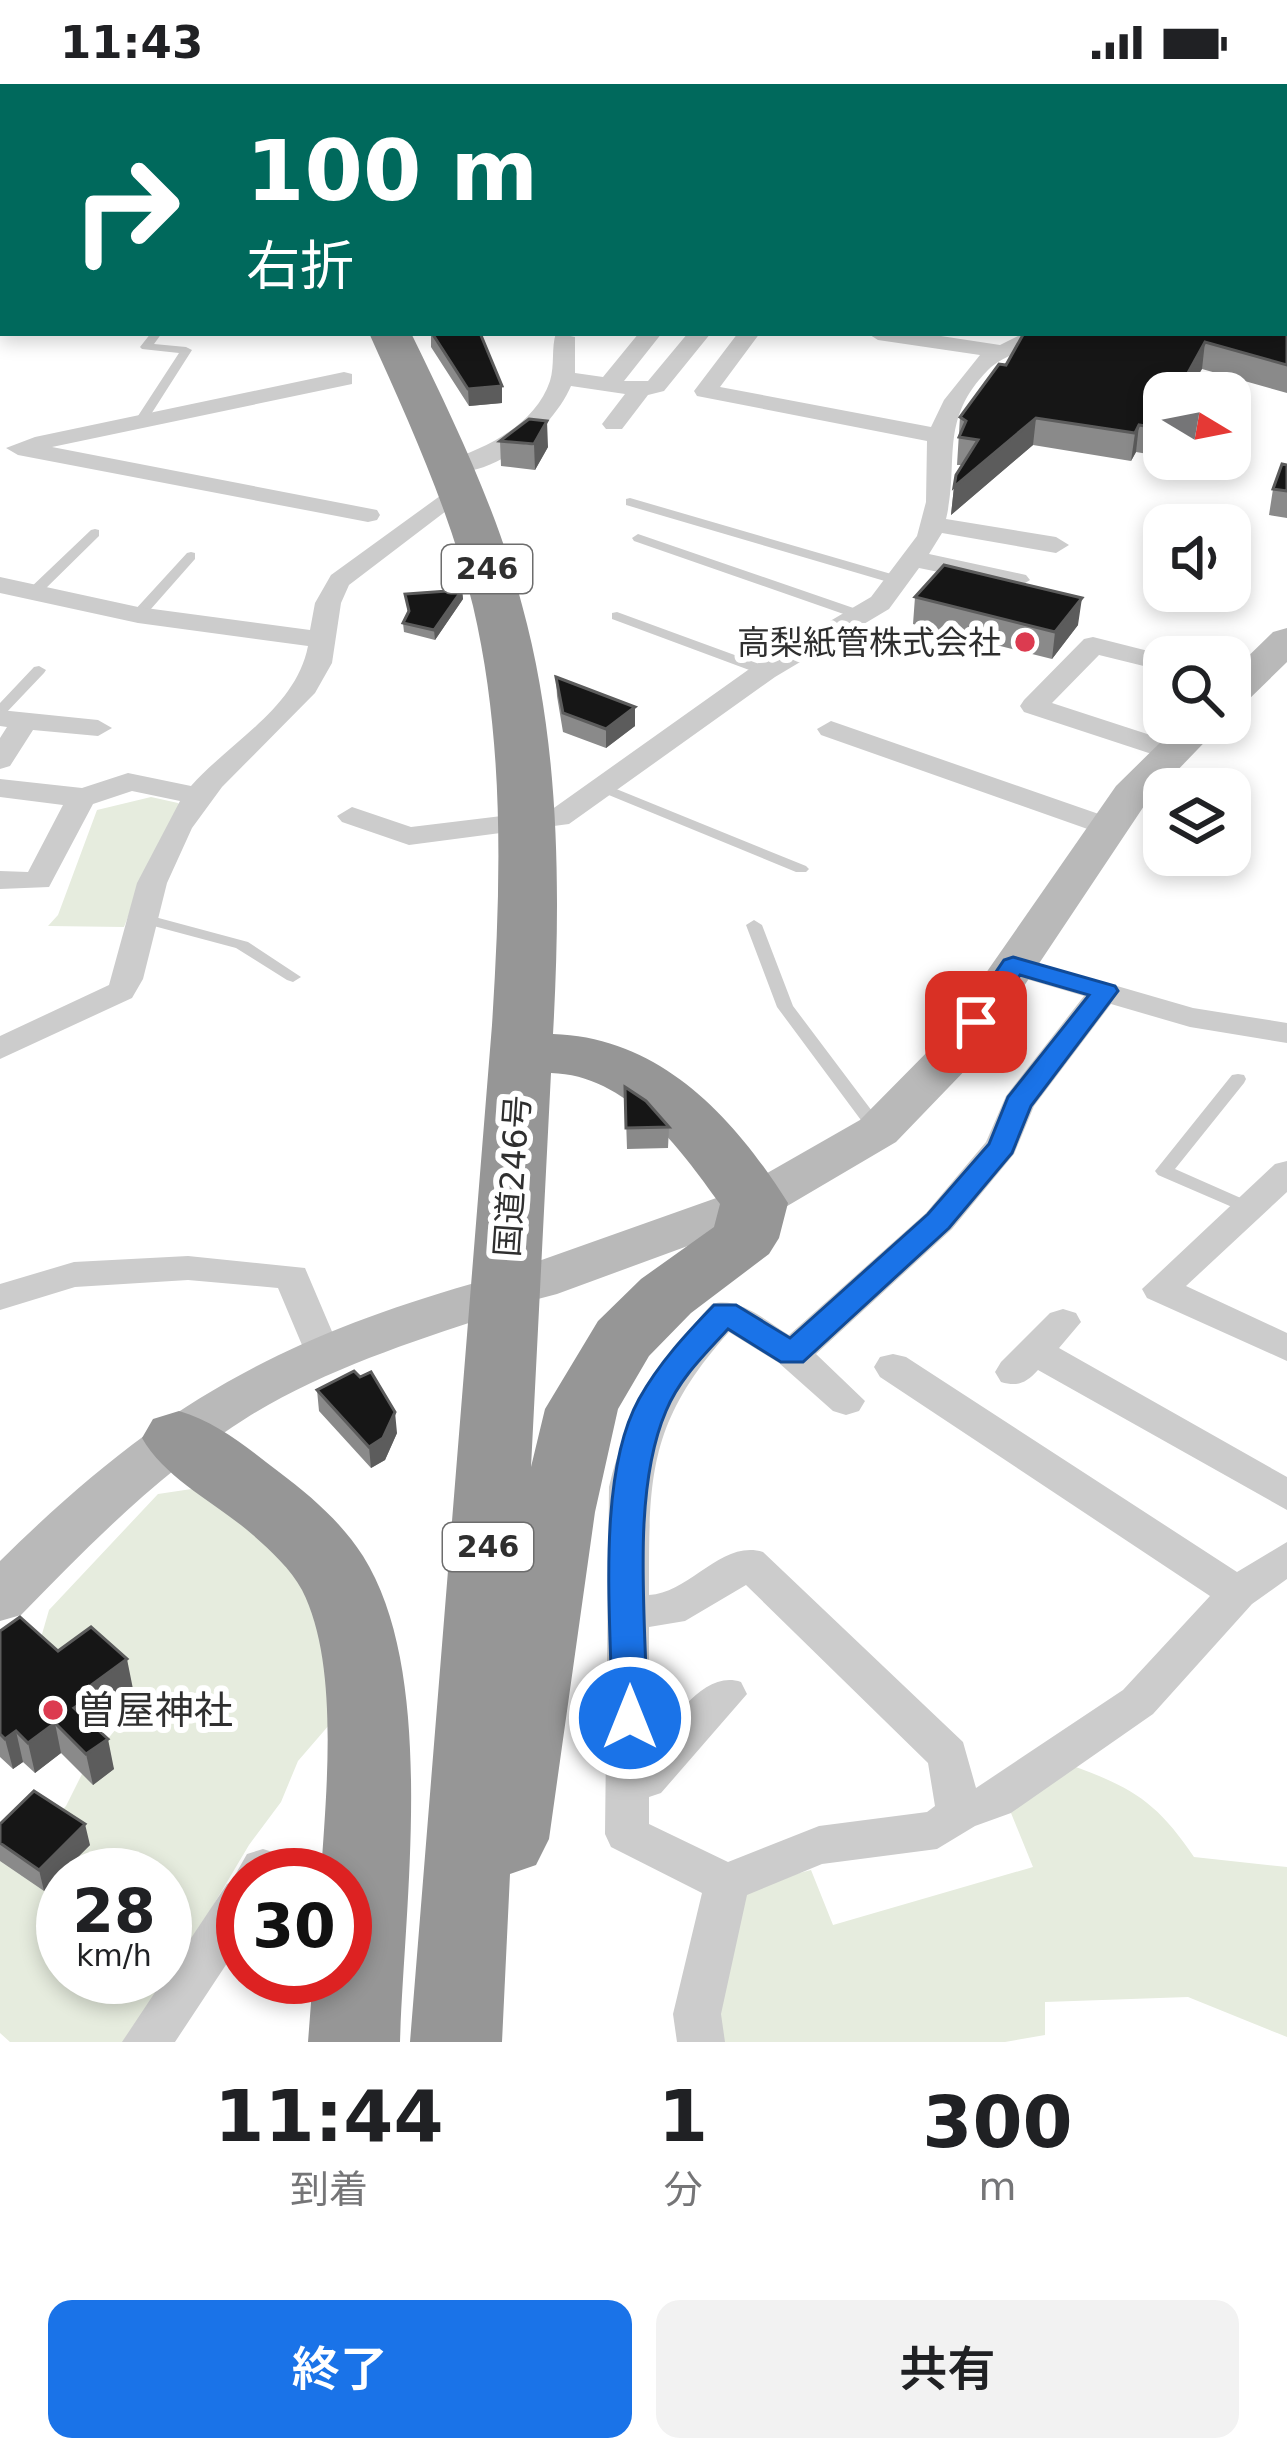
<!DOCTYPE html>
<html lang="ja">
<head>
<meta charset="utf-8">
<style>
  :root { --surface:#fff; --page:#f2f2f2; --text:#202124; --muted:#757577; --accent:#1a73e8 }
  body { margin:0; font-family:"DejaVu Sans","Noto Sans JP",sans-serif; background:var(--page); color:var(--text); height:100vh; display:flex; flex-direction:column; font-size:45px; white-space:nowrap }
  * { box-sizing:border-box; margin:0 }
  p { font-size:39px; color:var(--muted) }
  .icon { flex:none; width:66px; height:66px; fill:none; stroke:currentColor; stroke-width:2; stroke-linecap:round; stroke-linejoin:round }
  .map { position:relative; height:1958px; overflow:hidden }
  .drawer { display:flex; flex-direction:column; background:var(--surface); flex:1 }
  .drawer>* { flex:none }
  .top-card { position:absolute; left:0px; top:0px; width:1287px; height:252px; box-shadow:0 6px 18px #0003; background:#00695c; color:#fff; overflow:hidden }
  .needle { width:78px; rotate:100deg }
  .buttons { position:absolute; left:1143px; top:288px; display:grid; gap:24px }
  .buttons a { display:grid; place-items:center; width:108px; height:108px; border-radius:24px; background:var(--surface); box-shadow:0 6px 18px #0003; font-size:60px }
  .speed { position:absolute; left:36px; top:1764px; display:flex; gap:24px; font-size:60px; font-weight:700; text-align:center }
  .speed>* { display:grid; place-content:center; width:156px; height:156px; border-radius:50%; background:var(--surface); box-shadow:0 6px 18px #0003; line-height:1 }
  .speed small { font-size:30px; font-weight:400 }
  .speed .limit { border:18px solid #d22; background:#fff; color:#111 }
  .pin { position:absolute; display:grid; place-items:center; width:102px; height:102px; color:#fff; margin:-51px; border-radius:24px; box-shadow:0 6px 18px #0006 }
  .me { position:absolute; width:132px; margin:-66px; rotate:0deg; stroke-linejoin:round; filter:drop-shadow(0 0 9px #0008) }
  .turn { display:flex; align-items:center; gap:42px; height:252px; padding:0 48px; font-size:54px }
  .turn .icon { width:156px; height:156px; stroke-width:2.5 }
  .turn b { display:block; font-size:84px; line-height:102px }
  .eta { display:flex; justify-content:space-evenly; align-items:center; height:204px; text-align:center }
  .eta b { font-size:72px; font-weight:600; line-height:84px }
  .button { display:flex; gap:24px; margin-top:auto; padding:24px 48px }
  .button a { flex:1; height:138px; border-radius:24px; background:var(--accent); color:#fff; font-size:48px; font-weight:600; line-height:138px; text-align:center }
  .button a+a { background:var(--page); color:var(--text) }
  .status { display:flex; justify-content:space-between; align-items:center; height:84px; padding:0 60px; background:var(--surface); direction:ltr }
  .status svg { height:33px; fill:currentColor }
  .map>svg:first-child { display:block }
  .green { fill:#e6ecde; fill-rule:evenodd }
  .lines { fill:none; stroke-linecap:round; stroke-linejoin:round }
  .lane { fill:#ccc; fill-rule:evenodd }
  .street { fill:#ccc; fill-rule:evenodd }
  .secondary { fill:#b9b9b9; fill-rule:evenodd }
  .highway { fill:#969696; fill-rule:evenodd }
  .wall { fill:#8a8a8a }
  .shaded-wall { fill:#5c5c5c }
  .building { fill:#161616; stroke:#5c5c5c; stroke-width:3 }
  .route { fill:#1a73e8; stroke:#114b97; stroke-width:3 }
  .poi-dot { fill:#dc3b50; stroke:#fff; stroke-width:4.5 }
  .labels { text-anchor:middle; stroke-width:12; stroke-linejoin:round; paint-order:stroke }
  .shield { fill:#fff; stroke:#6d6d6d; stroke-width:3 }
  .shield-label { font-size:30px; font-weight:bold; fill:#2f2f2f }
  .poi-label { font-size:33px; fill:#2f2f2f; stroke:#fff; text-anchor:end }
  .street-label { font-size:33px; fill:#2f2f2f; stroke:#fff }
  .near-poi-label { font-size:39px; fill:#2f2f2f; stroke:#fff; text-anchor:start }
</style>
</head>
<body>
<div class="status"><b>11:43</b><svg viewBox="0 0 49 12"><path d="M0 12V9h3v3zM5 12V6h3v6zM10 12V3h3v9zM15 12V0h3v12zM26 1h20v11H26zM47 4h2v5h-2z"/></svg></div>
<div class="map">
<svg width="1287" height="1958" viewBox="0 0 1287 1958">
  <rect width="100%" height="100%" fill="#fff"/>
  <path class="green" d="M 151,713 L 178,719 L 182,724 L 149,779 L 124,843 L 48,842 L 58,831 L 97,726 Z
    M 205,1403 L 313,1485 L 336,1633 L 298,1677 L 281,1718 L 249,1761 L 132,1958 L 10,1958 L 0,1949 L 0,1767 L 27,1763 L 66,1722 L 87,1680 L 116,1645 L 120,1612 L 40,1557 L 49,1526 L 158,1410 ZM 63,1791 L 165,1791 L 165,1893 L 63,1893 Z
    M 1070,1681 C 1132,1703 1157,1718 1194,1773 L 1287,1783 L 1287,1953 L 1188,1913 L 1045,1918 L 1045,1951 L 1005,1958 L 724,1958 L 719,1922 L 731,1807 L 811,1786 L 833,1841 L 1033,1783 L 1011,1729 L 1038,1700 Z"/>
  <g class="lines">
    <path class="lane" d="M 8,0 L 21,0 L 16,3 L 3,3 Z
      M 605,0 L 616,0 L 612,3 L 601,3 Z
      M 3,21 L 3,27 L 0,28 L 0,22 Z
      M 151,249 L 162,249 L 154,260 L 186,263 L 192,266 L 148,335 L 142,338 L 136,335 L 179,269 L 142,265 L 140,263 Z
      M 630,414 L 905,494 L 906,497 L 900,501 L 895,500 L 626,421 L 626,415 Z
      M 95,445 L 99,446 L 99,452 L 38,512 L 28,512 L 28,506 L 91,446 Z
      M 638,450 L 865,528 L 867,531 L 860,535 L 855,534 L 634,457 L 632,454 Z
      M 191,468 L 195,469 L 195,475 L 143,534 L 133,534 L 133,528 L 187,469 Z
      M 617,528 L 770,584 L 772,587 L 770,590 L 760,590 L 612,535 L 612,529 Z
      M 39,582 L 46,586 L 44,589 L 5,630 L 0,631 L 0,619 L 34,583 Z
      M 604,700 L 806,782 L 809,785 L 806,788 L 796,788 L 599,707 L 597,704 Z
      M 140,829 L 248,858 L 301,893 L 293,898 L 287,896 L 236,864 L 135,837 L 132,834 L 135,831 Z
      M 754,836 L 762,841 L 793,922 L 884,1043 L 887,1047 L 884,1051 L 872,1051 L 777,923 L 746,841 Z
      M 1238,990 L 1244,991 L 1246,995 L 1244,999 L 1175,1085 L 1252,1119 L 1255,1123 L 1252,1127 L 1246,1129 L 1158,1091 L 1155,1087 L 1232,991 Z"/>
    <path class="street" d="M 1287,141 L 1287,153 L 1284,154 L 1284,142 Z
      M 3,233 L 3,249 L 0,250 L 0,234 Z
      M 556,249 L 575,253 L 575,289 L 603,293 L 639,249 L 662,249 L 624,297 L 648,297 L 688,249 L 711,249 L 664,307 L 648,311 L 622,345 L 606,345 L 602,340 L 625,310 L 571,302 C 553,344 493,396 445,387 L 445,377 C 486,365 535,341 550,297 C 555,281 551,264 556,249 Z
      M 738,249 L 760,249 L 720,303 L 931,343 L 944,316 L 980,271 L 878,256 L 867,249 L 921,249 L 1000,261 L 1024,249 L 1052,249 C 1035,266 1005,269 988,286 C 938,337 960,377 946,435 L 1056,453 L 1069,461 L 1056,469 L 942,449 L 929,470 L 1026,491 L 1030,496 L 1017,504 L 919,484 L 889,525 L 775,593 L 569,740 L 409,761 L 342,738 L 337,732 L 352,723 L 411,743 L 551,726 L 755,581 L 871,513 L 917,452 L 926,418 L 927,357 L 697,312 L 694,307 Z
      M 344,288 L 352,290 L 352,300 L 52,363 L 377,426 L 380,431 L 377,436 L 368,438 L 18,371 L 6,364 L 35,353 Z
      M 462,396 L 471,398 L 471,408 L 349,501 L 341,519 L 332,579 L 315,609 L 222,703 L 192,744 L 167,799 L 143,895 L 132,914 L 0,975 L 0,952 L 109,901 L 137,799 L 180,717 L 132,707 L 93,720 L 49,803 L 0,805 L 0,787 L 28,788 L 63,721 L 0,713 L 0,695 L 82,704 L 128,689 L 191,702 C 231,657 296,624 308,562 L 138,539 L 0,509 L 0,493 L 138,523 L 310,546 L 315,519 L 331,491 Z
      M 1093,553 L 1172,573 L 1164,573 L 1164,587 L 1099,571 L 1052,619 L 1184,662 L 1188,668 L 1184,674 L 1164,674 L 1024,628 L 1020,622 L 1024,616 L 1084,555 Z
      M 0,626 L 98,636 L 112,644 L 98,652 L 33,646 L 10,682 L 0,685 L 0,654 L 7,643 L 0,642 Z
      M 831,637 L 1116,736 L 1121,742 L 1106,751 L 1096,748 L 821,651 L 817,645 Z
      M 1013,872 L 1193,924 L 1287,939 L 1287,959 L 1190,943 L 1111,920 L 1034,1022 L 1014,1070 L 952,1145 L 816,1270 L 865,1317 L 859,1327 L 846,1331 L 833,1327 L 779,1279 L 729,1248 C 647,1339 649,1395 649,1511 C 690,1509 722,1455 763,1468 L 963,1658 L 976,1704 L 1123,1606 L 1210,1512 L 880,1293 L 874,1283 L 880,1273 L 893,1270 L 906,1273 L 1237,1488 L 1287,1458 L 1287,1495 L 1252,1520 L 1153,1630 L 1011,1729 L 975,1742 L 937,1765 L 822,1780 L 747,1811 L 721,1930 L 725,1958 L 677,1958 L 673,1930 L 702,1809 L 611,1763 L 605,1750 L 609,1403 C 626,1330 661,1275 712,1220 C 739,1212 766,1237 789,1251 L 926,1129 L 986,1058 L 1006,1012 L 1084,912 L 1002,888 L 997,881 ZM 746,1501 L 928,1679 L 935,1722 L 927,1728 L 819,1742 L 728,1778 L 649,1740 L 649,1713 L 661,1709 L 747,1610 L 741,1598 C 704,1585 673,1638 649,1662 L 649,1543 L 685,1537 Z
      M 1287,1077 L 1287,1108 L 1186,1202 L 1287,1249 L 1287,1277 L 1147,1214 L 1142,1205 L 1275,1080 Z
      M 188,1172 L 305,1184 L 342,1271 L 336,1280 L 323,1284 L 310,1280 L 278,1204 L 188,1196 L 75,1203 L 0,1226 L 0,1200 L 74,1178 Z
      M 1063,1225 L 1076,1229 L 1081,1238 L 1059,1264 L 1287,1393 L 1287,1426 L 1038,1286 C 1026,1299 1018,1303 1001,1298 L 995,1288 L 1001,1278 L 1050,1229 Z
      M 263,1765 L 279,1770 L 286,1784 L 282,1791 L 243,1791 L 243,1855 L 175,1958 L 122,1958 L 227,1800 L 238,1796 L 235,1791 L 247,1770 Z"/>
    <path class="secondary" d="M 945,0 L 982,0 L 984,3 L 947,3 Z
      M 1287,544 L 1287,578 L 1244,620 L 1230,624 L 1230,590 L 1273,548 Z
      M 1180,639 L 1223,639 L 1146,719 L 974,977 L 896,1058 L 772,1131 L 557,1210 L 538,1215 L 519,1210 L 512,1197 L 519,1184 L 736,1107 L 860,1036 L 940,955 L 1116,702 Z
      M 471,1200 L 490,1206 L 498,1219 L 490,1232 C 408,1259 325,1286 251,1331 C 164,1385 92,1458 21,1531 L 0,1537 L 0,1477 C 151,1328 267,1259 471,1200 Z"/>
    <path class="highway" d="M 251,0 L 285,0 L 286,3 L 252,3 Z
      M 369,249 L 411,249 C 454,337 497,426 522,521 C 560,659 561,808 553,950 C 660,953 734,1033 788,1119 L 779,1154 L 769,1170 L 691,1229 L 649,1272 L 618,1325 L 595,1428 L 549,1755 L 536,1781 L 510,1790 L 502,1958 L 410,1958 L 492,941 C 501,801 505,659 473,522 C 450,427 409,338 369,249 ZM 551,989 C 627,991 679,1063 720,1120 L 714,1143 L 641,1195 L 598,1237 L 545,1325 L 531,1383 Z
      M 179,1327 C 217,1338 248,1364 279,1388 C 311,1412 342,1439 363,1472 C 438,1591 404,1821 400,1958 L 308,1958 L 313,1893 L 345,1893 L 345,1791 L 321,1791 C 326,1710 340,1580 302,1506 C 291,1485 270,1466 253,1451 C 218,1420 165,1395 142,1354 L 153,1335 Z"/>
  </g>
  <path class="wall" d="M 1287,0 L 1287,138 L 1286,137 L 1284,139 L 1284,3 Z
    M 1287,156 L 1287,309 L 1202,285 L 1164,309 L 1164,352 L 1154,371 L 1136,368 L 1131,377 L 1033,361 L 951,431 L 954,403 L 962,381 L 957,381 L 960,333 L 1006,281 L 1284,249 Z
    M 431,249 L 480,249 L 502,319 L 469,322 L 431,263 Z
    M 500,357 L 548,363 L 535,386 L 501,382 Z
    M 1287,381 L 1287,434 L 1269,431 L 1273,405 Z
    M 462,506 L 463,515 L 435,556 L 404,548 L 403,539 L 408,529 L 405,510 Z
    M 915,513 L 1078,541 L 1052,575 L 913,540 Z
    M 556,593 L 635,642 L 606,664 L 563,648 L 557,612 Z
    M 625,1003 L 669,1043 L 668,1064 L 627,1065 Z
    M 317,1306 L 397,1349 L 385,1376 L 371,1384 L 319,1327 Z
    M 0,1547 L 133,1605 L 90,1637 L 114,1685 L 93,1701 L 61,1669 L 35,1689 L 23,1678 L 13,1685 L 0,1673 Z
    M 0,1740 L 90,1761 L 44,1807 L 0,1777 Z
    M 243,1850 L 243,1873 L 237,1872 L 236,1861 Z"/>
  <path class="shaded-wall" d="M 1287,116 L 1287,128 L 1284,139 L 1284,120 Z
    M 1205,258 L 1202,285 L 1188,309 L 1177,309 Z
    M 502,302 L 502,319 L 469,322 L 468,305 Z
    M 1164,331 L 1164,352 L 1154,371 L 1157,344 Z
    M 1036,334 L 1033,361 L 951,431 L 954,403 Z
    M 547,337 L 548,363 L 535,386 L 534,360 Z
    M 1139,341 L 1136,368 L 1131,377 L 1135,349 Z
    M 462,506 L 463,515 L 435,556 L 434,546 Z
    M 1082,514 L 1078,541 L 1052,575 L 1055,548 Z
    M 635,623 L 635,642 L 606,664 L 606,645 Z
    M 395,1328 L 397,1349 L 385,1376 L 371,1384 L 369,1363 Z
    M 127,1575 L 133,1605 L 90,1637 L 92,1646 L 74,1624 L 79,1610 Z
    M 55,1639 L 61,1669 L 35,1689 L 28,1659 Z
    M 16,1647 L 23,1678 L 13,1685 L 5,1655 Z
    M 108,1655 L 114,1685 L 93,1701 L 86,1670 Z
    M 85,1740 L 90,1761 L 44,1807 L 39,1786 Z"/>
  <path class="building" d="M 1247,0 L 1287,0 L 1287,17 L 1284,18 L 1284,3 L 1242,3 Z
    M 1284,59 L 1287,61 L 1287,116 L 1284,120 Z
    M 1287,156 L 1287,196 L 1285,196 L 1284,214 L 1287,215 L 1287,281 L 1205,258 L 1177,309 L 1164,309 L 1164,331 L 1157,344 L 1139,341 L 1135,349 L 1036,334 L 954,403 L 956,391 L 978,356 L 959,353 L 966,337 L 960,333 L 999,280 L 1006,281 L 1024,249 L 1284,249 L 1284,158 Z
    M 432,249 L 480,249 L 502,302 L 468,305 Z
    M 529,335 L 547,337 L 534,360 L 500,357 Z
    M 1282,380 L 1287,381 L 1287,407 L 1273,405 Z
    M 944,481 L 1082,514 L 1055,548 L 915,513 Z
    M 462,506 L 434,546 L 403,539 L 409,527 L 405,510 Z
    M 556,593 L 635,623 L 606,645 L 563,629 Z
    M 625,1003 L 646,1017 L 669,1043 L 626,1044 Z
    M 354,1287 L 360,1293 L 371,1288 L 395,1328 L 383,1354 L 369,1363 L 317,1306 Z
    M 20,1533 L 58,1567 L 91,1543 L 127,1575 L 79,1610 L 86,1616 L 74,1624 L 108,1655 L 86,1670 L 55,1639 L 28,1659 L 16,1647 L 5,1655 L 0,1650 L 0,1547 Z
    M 34,1707 L 85,1740 L 39,1786 L 0,1759 L 0,1740 Z
    M 243,1850 L 243,1862 L 236,1861 Z"/>
  <path class="route" d="M 1013,873 L 1115,902 L 1118,907 L 1031,1022 L 1012,1069 L 949,1144 L 803,1278 L 781,1278 L 728,1245 C 705,1270 679,1295 666,1327 C 630,1411 647,1541 647,1634 L 642,1644 L 630,1648 L 617,1644 L 612,1634 C 612,1541 595,1395 639,1315 C 659,1279 686,1250 714,1221 L 736,1221 L 790,1254 L 928,1130 L 989,1060 L 1008,1013 L 1089,911 L 1020,891 L 985,944 L 966,944 L 962,938 L 1004,876 Z"/>
  <g class="poi-dot">
    <circle cx="1025" cy="558" r="12"/>
    <circle cx="53" cy="1626" r="12"/>
  </g>
  <g class="labels">
    <g class="shield">
      <rect x="442" y="461" width="90" height="48" rx="9"/>
      <rect x="443" y="1439" width="90" height="48" rx="9"/>
    </g>
    <g class="shield-label">
      <text x="487" y="495">246</text>
      <text x="488" y="1473">246</text>
    </g>
    <g class="poi-label">
      <text x="1001" y="570">高梨紙管株式会社</text>
    </g>
    <g class="street-label">
      <text transform="translate(512 1092) rotate(-86)" y="12">国道246号</text>
    </g>
    <g class="near-poi-label">
      <text x="77" y="1640">曽屋神社</text>
    </g>
  </g>
</svg>
<div class="buttons">
<a><svg class="needle" viewBox="-14 -14 28 28"><path d="M0-13l5 13h-10z" fill="#e53935"/><path d="M0 13l5-13h-10z" fill="#757577"/></svg></a>
<a><svg class="icon" aria-label="sound" viewBox="0 0 24 24"><path d="M4 9h4l5-4v14l-5-4H4zM17 9q2 3 0 6"/></svg></a>
<a><svg class="icon" aria-label="search" viewBox="0 0 24 24"><circle cx="10" cy="10" r="6"/><path d="M15 15l6 6"/></svg></a>
<a><svg class="icon" aria-label="layers" viewBox="0 0 24 24"><path d="M12 4l9 5-9 5-9-5zM3 14l9 5 9-5"/></svg></a>
</div>
<div class="speed"><div>28<small>km/h</small></div><div class="limit">30</div></div>
<div class="pin" style="left:976px;top:938px;background:#d93025"><svg class="icon" aria-label="arrive" viewBox="0 0 24 24"><path d="M6 21V4h12l-3 4 3 4H6"/></svg></div>
<svg class="me" style="left:630px;top:1634px" viewBox="-20 -20 40 40"><circle r="17" fill="#1a73e8" stroke="#fff" stroke-width="3"/><path d="M0-11L8 9 0 5-8 9z" fill="#fff"/></svg>
<div class="top-card">
<div class="turn"><svg class="icon" aria-label="right" viewBox="0 0 24 24"><path d="M7 20v-9h11M14 6l5 5-5 5"/></svg><div><b>100 m</b>右折</div></div>
</div>
</div>
<section class="drawer">
<div class="eta">
<div><b>11:44</b><p>到着</p></div>
<div><b>1</b><p>分</p></div>
<div><b>300</b><p>m</p></div>
</div>
<div class="button"><a>終了</a><a>共有</a></div>
</section>
</body>
</html>
